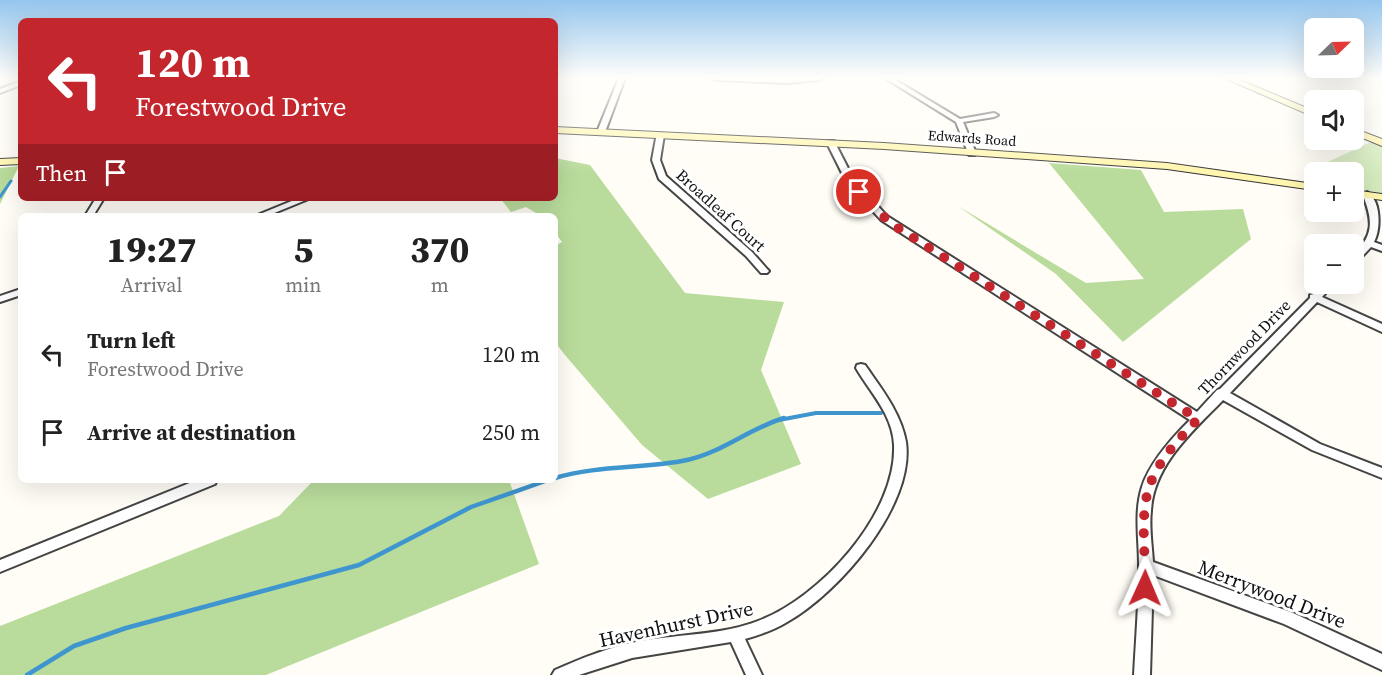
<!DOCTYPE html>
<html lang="en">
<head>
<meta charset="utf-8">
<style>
  :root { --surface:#fff; --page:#f2f2f2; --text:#222; --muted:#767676 }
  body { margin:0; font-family:"Source Serif 4",serif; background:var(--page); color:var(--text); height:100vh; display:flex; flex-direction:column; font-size:22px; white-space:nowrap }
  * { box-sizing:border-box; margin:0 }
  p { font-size:20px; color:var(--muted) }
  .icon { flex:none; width:33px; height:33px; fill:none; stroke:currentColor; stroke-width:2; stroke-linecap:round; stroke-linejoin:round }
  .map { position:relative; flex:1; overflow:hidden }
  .side { position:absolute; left:18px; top:213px; width:540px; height:270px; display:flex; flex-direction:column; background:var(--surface); border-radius:9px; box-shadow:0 6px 24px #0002 }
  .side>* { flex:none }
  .guide { position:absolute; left:18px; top:18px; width:540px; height:183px; border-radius:9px; box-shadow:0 6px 24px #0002; background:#c4262e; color:#fff; overflow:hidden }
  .needle { width:39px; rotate:67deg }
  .fabs { position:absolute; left:1304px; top:18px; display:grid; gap:12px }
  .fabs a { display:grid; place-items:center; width:60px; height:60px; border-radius:9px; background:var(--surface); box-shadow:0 6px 24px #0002; font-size:30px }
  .pin { position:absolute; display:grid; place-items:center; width:51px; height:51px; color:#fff; margin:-26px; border:3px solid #fff; border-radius:50%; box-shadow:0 2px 6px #0007 }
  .me { position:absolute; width:66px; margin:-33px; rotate:1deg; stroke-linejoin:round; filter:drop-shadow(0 0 4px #0008) }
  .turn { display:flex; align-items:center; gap:21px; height:126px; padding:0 18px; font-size:27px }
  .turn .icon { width:78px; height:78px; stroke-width:2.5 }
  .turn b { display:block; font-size:42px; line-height:51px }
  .then { display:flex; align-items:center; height:57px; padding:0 18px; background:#0003; gap:12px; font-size:22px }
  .eta { display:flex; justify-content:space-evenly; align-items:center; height:102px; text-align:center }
  .eta b { font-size:36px; font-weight:800; line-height:42px }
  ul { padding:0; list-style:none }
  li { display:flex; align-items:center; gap:18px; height:78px; padding:0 18px }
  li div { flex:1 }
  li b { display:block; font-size:22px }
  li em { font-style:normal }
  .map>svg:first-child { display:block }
  .green { fill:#d5ebbd }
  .forest { fill:#b9dc9c }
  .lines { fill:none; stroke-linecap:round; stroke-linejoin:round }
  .stream-far2 { stroke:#3f96cf; stroke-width:3 }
  .stream-far1 { stroke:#3f96cf; stroke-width:4 }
  .stream { stroke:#3f96cf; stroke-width:4.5 }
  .street-casing { stroke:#444; stroke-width:4 }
  .secondary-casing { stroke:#333; stroke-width:2 }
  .street { fill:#fff; fill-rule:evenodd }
  .secondary { fill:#fff6b0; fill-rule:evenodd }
  .route { stroke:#c4262e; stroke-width:10; stroke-dasharray:0 18 }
  .labels { text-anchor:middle; stroke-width:6; stroke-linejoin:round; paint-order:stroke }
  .far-street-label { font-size:14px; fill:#111; stroke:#fff }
  .street-label { font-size:16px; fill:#111; stroke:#fff }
  .near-street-label { font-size:20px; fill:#111; stroke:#fff }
</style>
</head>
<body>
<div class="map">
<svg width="1382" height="675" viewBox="0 0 1382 675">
  <rect width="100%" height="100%" fill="#fffdf5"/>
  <path class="green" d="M 1371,142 L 1382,147 L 1382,193 L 1353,188 L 1353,172 L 1319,172 L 1321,165 Z"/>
  <path class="forest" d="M 555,158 L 590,165 L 685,293 L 784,302 L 761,370 L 801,464 L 708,499 L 642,445 L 565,355 L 555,342 L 555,246 L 562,242 L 555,232 L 555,216 L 541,216 L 526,207 L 511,212 L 500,198 L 555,198 Z
    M 1049,163 L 1141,170 L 1164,212 L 1243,209 L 1251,239 L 1123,342 L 1056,274 L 958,206 L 1086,283 L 1144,279 Z
    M 19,166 L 0,204 L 0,168 Z
    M 314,480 L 509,480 L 539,564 L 266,675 L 0,675 L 0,626 L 279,516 Z"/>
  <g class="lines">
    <path class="stream-far2" d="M 0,197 L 11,181"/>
    <path class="stream-far1" d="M 779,420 L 816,413 L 881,413"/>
    <path class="stream" d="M 555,478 C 598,465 644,469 687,460 C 721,453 750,428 784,418
      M 27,675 L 74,646 L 126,628 L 359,565 L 471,507 L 548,480"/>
    <g class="street-casing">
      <path id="street" d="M 619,78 L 625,78 L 605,132 L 598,134 L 597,132 Z
        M 712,78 L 823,78 L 820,80 L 786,83 L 715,80 Z
        M 885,78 L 892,78 L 960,119 L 994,113 L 998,115 L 994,117 L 963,122 L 976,153 L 975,155 L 969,155 L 956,122 Z
        M 21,81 L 21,85 L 0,93 L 0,89 Z
        M 657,133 L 664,135 L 660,160 L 666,176 L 752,252 L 767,269 L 769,271 L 767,273 L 761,273 L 746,256 L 659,179 L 652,160 Z
        M 828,141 L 834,141 L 854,180 L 887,216 L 1197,412 L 1217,390 L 1220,389 L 1310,298 L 1310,295 L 1314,294 L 1324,284 L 1334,284 L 1322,297 L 1382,324 L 1382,332 L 1317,302 L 1230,393 L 1320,444 L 1382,468 L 1382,478 L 1312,450 L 1223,400 C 1194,430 1153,465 1151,511 C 1149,527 1152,545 1153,562 L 1293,613 L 1382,654 L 1382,670 L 1284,624 L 1153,575 L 1150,675 L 1134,675 C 1136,638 1139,601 1139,565 C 1139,539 1134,512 1142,487 C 1150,462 1172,438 1190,420 L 881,220 L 847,183 L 827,143 Z
        M 1367,192 C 1381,200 1381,229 1374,242 L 1382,245 L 1382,251 L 1371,247 L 1356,263 L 1353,264 L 1353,256 C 1374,234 1373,222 1363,195 Z
        M 96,198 L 104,198 L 93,216 L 85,216 Z
        M 299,198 L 311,198 L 267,216 L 255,216 Z
        M 21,289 L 21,295 L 0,302 L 0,296 Z
        M 861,364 L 865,365 C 881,388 901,413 906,442 C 915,505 839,593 787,622 C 774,630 759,635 745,639 L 762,675 L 746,675 L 731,642 L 632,658 L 579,675 L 552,675 L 555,670 C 583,658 611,646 641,641 C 680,634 722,635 758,621 C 820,598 897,514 894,445 C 893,415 870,392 856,368 L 857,365 Z
        M 197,480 L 217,480 L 215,484 L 0,572 L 0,560 Z"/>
    </g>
    <g class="secondary-casing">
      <path id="secondary" d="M 1224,78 L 1235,78 L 1314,111 L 1314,117 Z
        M 555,127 L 884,143 L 1167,163 L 1314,184 L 1314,190 L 1167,169 L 884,149 L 555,133 Z
        M 1353,128 L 1382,139 L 1382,146 L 1353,134 Z
        M 21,158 L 21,164 L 0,165 L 0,159 Z
        M 1353,190 L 1382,194 L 1382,200 L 1353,196 Z"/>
    </g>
    <use href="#street" class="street"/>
    <use href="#secondary" class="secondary"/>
  </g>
  <linearGradient id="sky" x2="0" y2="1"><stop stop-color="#95c6ee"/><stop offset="0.45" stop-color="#fffefa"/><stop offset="1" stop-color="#fffefa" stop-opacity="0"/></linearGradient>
  <rect width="1382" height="172" fill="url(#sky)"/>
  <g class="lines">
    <path class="route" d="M 859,192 L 875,210 L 898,228 L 1198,419 C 1176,442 1151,468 1146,500 C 1141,528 1146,559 1145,588"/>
  </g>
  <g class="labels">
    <g class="far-street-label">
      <text transform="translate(972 138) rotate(4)" y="5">Edwards Road</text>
    </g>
    <g class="street-label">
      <text transform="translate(721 210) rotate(42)" y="6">Broadleaf Court</text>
      <text transform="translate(1244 347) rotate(-46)" y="6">Thornwood Drive</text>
    </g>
    <g class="near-street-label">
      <text transform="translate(1272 594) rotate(21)" y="7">Merrywood Drive</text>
      <text transform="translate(676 624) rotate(-12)" y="7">Havenhurst Drive</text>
    </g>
  </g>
</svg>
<div class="fabs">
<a><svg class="needle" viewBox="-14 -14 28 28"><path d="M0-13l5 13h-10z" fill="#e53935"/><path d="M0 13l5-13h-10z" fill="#767676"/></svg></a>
<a><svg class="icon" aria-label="sound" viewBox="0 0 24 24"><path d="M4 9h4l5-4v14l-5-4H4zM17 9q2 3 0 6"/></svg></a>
<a>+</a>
<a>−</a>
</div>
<div class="pin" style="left:859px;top:192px;background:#d93025"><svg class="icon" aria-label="arrive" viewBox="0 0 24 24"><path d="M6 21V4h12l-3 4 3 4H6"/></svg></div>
<svg class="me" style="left:1145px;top:588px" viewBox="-20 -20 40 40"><path d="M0-17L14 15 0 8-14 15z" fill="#c4262e" stroke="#fff" stroke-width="4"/></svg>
<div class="guide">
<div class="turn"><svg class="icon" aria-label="left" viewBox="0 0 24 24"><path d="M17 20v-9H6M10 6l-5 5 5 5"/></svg><div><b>120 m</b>Forestwood Drive</div></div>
<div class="then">Then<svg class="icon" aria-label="arrive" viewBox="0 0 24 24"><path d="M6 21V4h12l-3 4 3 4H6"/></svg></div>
</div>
<section class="side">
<div class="eta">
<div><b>19:27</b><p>Arrival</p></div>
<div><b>5</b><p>min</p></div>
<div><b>370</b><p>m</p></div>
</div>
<ul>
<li><svg class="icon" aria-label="left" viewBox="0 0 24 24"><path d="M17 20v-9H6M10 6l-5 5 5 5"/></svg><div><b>Turn left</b><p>Forestwood Drive</p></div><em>120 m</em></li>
<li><svg class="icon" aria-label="arrive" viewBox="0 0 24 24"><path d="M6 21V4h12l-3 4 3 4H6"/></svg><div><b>Arrive at destination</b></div><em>250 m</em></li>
</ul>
</section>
</div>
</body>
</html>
